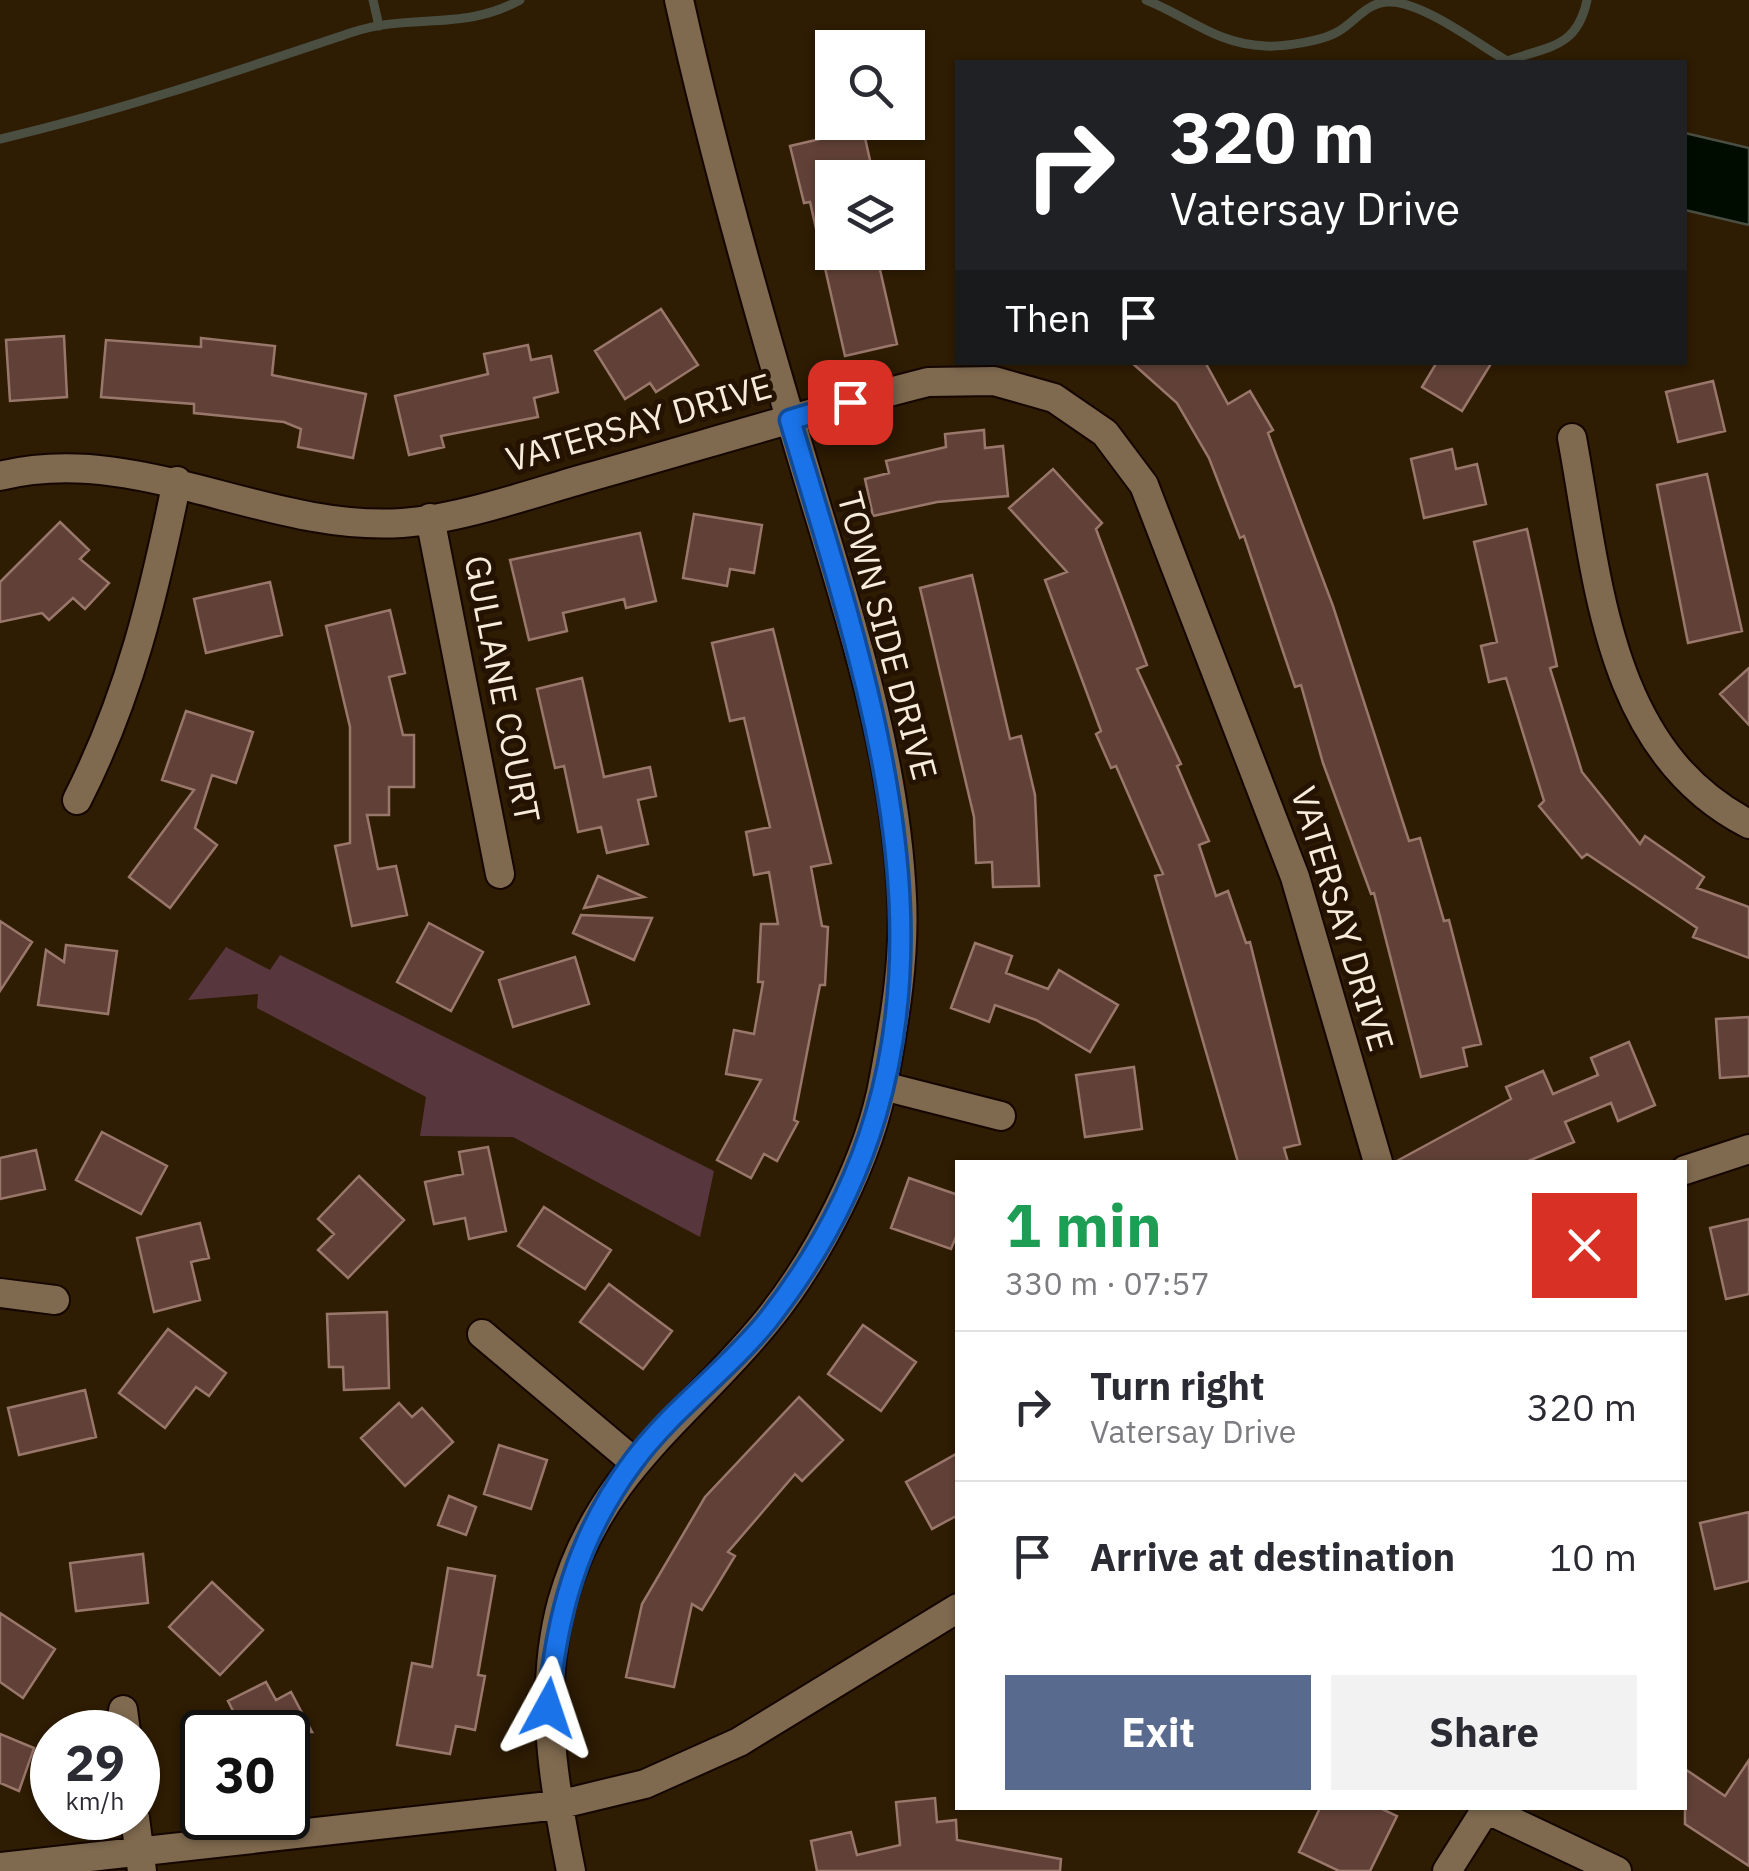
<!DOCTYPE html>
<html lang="en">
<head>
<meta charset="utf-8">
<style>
  :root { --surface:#fff; --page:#f2f2f3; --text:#2b2b33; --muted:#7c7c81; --line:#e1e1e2; --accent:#586a8e }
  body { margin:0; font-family:"IBM Plex Sans",sans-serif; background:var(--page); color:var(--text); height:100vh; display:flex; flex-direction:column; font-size:38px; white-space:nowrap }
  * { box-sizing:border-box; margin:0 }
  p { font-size:32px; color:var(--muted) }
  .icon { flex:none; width:55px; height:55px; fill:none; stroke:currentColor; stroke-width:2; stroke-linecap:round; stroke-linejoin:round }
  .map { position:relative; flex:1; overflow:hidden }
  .side { position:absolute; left:955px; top:1160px; width:732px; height:650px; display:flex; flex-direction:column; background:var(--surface); border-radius:0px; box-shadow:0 2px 8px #0004 }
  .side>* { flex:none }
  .banner { position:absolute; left:955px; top:60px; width:732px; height:305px; border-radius:0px; box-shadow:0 2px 8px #0004; background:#202124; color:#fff; overflow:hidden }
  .fabs { position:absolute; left:815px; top:30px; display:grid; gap:20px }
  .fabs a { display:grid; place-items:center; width:110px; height:110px; border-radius:0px; background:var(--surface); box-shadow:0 2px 8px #0004; font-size:50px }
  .speed { position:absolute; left:30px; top:1710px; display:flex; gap:20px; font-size:50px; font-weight:700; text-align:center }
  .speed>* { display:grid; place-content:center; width:130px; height:130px; border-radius:50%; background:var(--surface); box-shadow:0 2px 8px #0004; line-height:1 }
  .speed small { font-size:25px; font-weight:400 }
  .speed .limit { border:5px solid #111; border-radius:15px; background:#fff; color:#111 }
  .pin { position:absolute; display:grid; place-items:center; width:85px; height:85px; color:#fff; margin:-42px; border-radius:20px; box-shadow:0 5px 15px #0006 }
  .me { position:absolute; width:110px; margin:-55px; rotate:5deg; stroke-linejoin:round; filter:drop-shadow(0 0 8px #0008) }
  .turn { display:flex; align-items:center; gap:35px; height:210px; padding:0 50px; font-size:45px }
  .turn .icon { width:130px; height:130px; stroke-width:2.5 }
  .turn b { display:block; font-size:70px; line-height:85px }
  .then { display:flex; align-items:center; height:95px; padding:0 50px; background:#0003; gap:20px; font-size:38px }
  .round { display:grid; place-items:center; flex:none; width:105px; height:105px; border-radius:0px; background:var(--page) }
  .summary { display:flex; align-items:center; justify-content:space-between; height:170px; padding:0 50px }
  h1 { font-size:60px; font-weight:700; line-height:75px; color:#1e9e55 }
  .action { display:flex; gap:20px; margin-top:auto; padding:20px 50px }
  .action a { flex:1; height:115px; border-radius:0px; background:var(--accent); color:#fff; font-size:40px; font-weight:700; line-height:115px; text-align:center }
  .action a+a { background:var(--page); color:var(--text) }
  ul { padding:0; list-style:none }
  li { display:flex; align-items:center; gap:30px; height:150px; padding:0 50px; border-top:2px solid var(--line) }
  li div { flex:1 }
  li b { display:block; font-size:38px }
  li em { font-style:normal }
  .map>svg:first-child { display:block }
  .green { fill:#58363e }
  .water { fill:#000c00; stroke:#4a4f42; stroke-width:2.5 }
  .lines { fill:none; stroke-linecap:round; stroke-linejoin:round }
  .stream { stroke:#4a4f42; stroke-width:9 }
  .building { fill:#614137; stroke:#9a776b; stroke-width:2.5 }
  .street-casing { stroke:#150600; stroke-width:32 }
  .street { stroke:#7f6a4f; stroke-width:28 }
  .route-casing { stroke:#114b97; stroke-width:25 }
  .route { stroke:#1a73e8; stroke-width:18 }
  .labels { text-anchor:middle; stroke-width:10; stroke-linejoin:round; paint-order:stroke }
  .street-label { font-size:35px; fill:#f7ebdc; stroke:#241300 }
</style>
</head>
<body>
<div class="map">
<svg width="1749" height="1871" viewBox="0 0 1749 1871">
  <rect width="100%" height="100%" fill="#2e1c03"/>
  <path class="green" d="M 226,947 L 270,970 L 280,955 L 714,1171 L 700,1237 L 513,1137 L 420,1136 L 426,1097 L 257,1008 L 258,994 L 188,1000 Z"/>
  <path class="water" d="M 1685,133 L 1749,148 L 1749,225 L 1685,210 Z"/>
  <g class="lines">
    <path class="stream" d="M 373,0 L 379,26
      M 1146,0 C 1189,17 1216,44 1265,46 C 1283,47 1324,41 1339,31 C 1357,20 1368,1 1391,2 C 1424,3 1478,44 1507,61 C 1549,46 1577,48 1587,0
      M 0,139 C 120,111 234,72 350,33 C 411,12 462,32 520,0"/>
  </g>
  <path class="building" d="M 863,129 L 874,178 L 832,178 L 832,252 L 876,252 L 897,344 L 845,356 L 810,202 L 804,203 L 790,146 Z
    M 661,309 L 698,365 L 656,392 L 650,383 L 625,399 L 595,351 Z
    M 64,336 L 67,397 L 10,401 L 6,340 Z
    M 201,338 L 275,346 L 272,375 L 366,394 L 353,458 L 298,447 L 301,429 L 284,422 L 194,413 L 194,404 L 101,397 L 106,340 L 201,347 Z
    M 528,345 L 531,360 L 551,356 L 558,392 L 534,398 L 538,417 L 441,436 L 444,447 L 409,455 L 395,396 L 488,374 L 484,354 Z
    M 1131,362 L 1205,362 L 1228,404 L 1250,391 L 1273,430 L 1268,433 L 1333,606 L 1409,841 L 1420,838 L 1444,921 L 1449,920 L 1481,1044 L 1463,1048 L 1467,1066 L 1421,1077 L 1374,893 L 1371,894 L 1323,763 L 1301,685 L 1295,687 L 1244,536 L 1240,538 L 1209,458 L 1177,403 Z
    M 1437,362 L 1492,362 L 1462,411 L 1422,387 Z
    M 1713,381 L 1725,431 L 1678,442 L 1666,392 Z
    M 984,430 L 985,448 L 1003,446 L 1008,496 L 937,502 L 873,516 L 865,479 L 889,473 L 886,461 L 946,447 L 945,434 Z
    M 1452,449 L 1456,469 L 1477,464 L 1486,504 L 1424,518 L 1411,459 Z
    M 1053,469 L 1102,523 L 1096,529 L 1147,665 L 1137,669 L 1181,764 L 1177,766 L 1209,841 L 1199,845 L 1216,896 L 1228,891 L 1246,943 L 1250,942 L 1300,1144 L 1284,1148 L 1288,1162 L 1238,1162 L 1155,876 L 1163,874 L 1116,766 L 1111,768 L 1096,734 L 1101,731 L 1045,580 L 1067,572 L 1009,508 Z
    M 1707,474 L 1742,631 L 1688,643 L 1657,485 Z
    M 694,514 L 762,525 L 754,573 L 730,569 L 727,586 L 683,578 Z
    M 60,522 L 89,550 L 80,559 L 109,583 L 85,609 L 73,598 L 49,620 L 42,613 L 0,622 L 0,582 Z
    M 1527,529 L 1557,666 L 1550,668 L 1582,772 L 1640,844 L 1645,836 L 1704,877 L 1697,888 L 1749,907 L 1749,958 L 1693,937 L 1697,928 L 1587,854 L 1582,858 L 1539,806 L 1544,801 L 1506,678 L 1489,682 L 1481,646 L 1497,642 L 1474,542 Z
    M 640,533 L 656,601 L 626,608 L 624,599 L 563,613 L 567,631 L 529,640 L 510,560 Z
    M 972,575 L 1010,739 L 1021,736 L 1035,795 L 1039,886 L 993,887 L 992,862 L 976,863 L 974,817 L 920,588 Z
    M 270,582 L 282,635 L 206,653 L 194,599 Z
    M 390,610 L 405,673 L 389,677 L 403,735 L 414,735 L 414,787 L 389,787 L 389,815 L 367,815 L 378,869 L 396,866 L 407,915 L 352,926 L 335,846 L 350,843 L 350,727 L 326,626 Z
    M 773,629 L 831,863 L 811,867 L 822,926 L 828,927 L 825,985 L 820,985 L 794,1120 L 798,1122 L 777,1161 L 764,1154 L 751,1178 L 717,1160 L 761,1080 L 726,1074 L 734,1030 L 754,1034 L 763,982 L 758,982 L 761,924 L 778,924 L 769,872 L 754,875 L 746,832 L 770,827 L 744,718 L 730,721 L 712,643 Z
    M 1749,668 L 1749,725 L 1720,694 Z
    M 582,678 L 604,777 L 650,767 L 656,796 L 638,800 L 648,844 L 607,853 L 601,827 L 578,832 L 564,766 L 555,768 L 537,689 Z
    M 186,711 L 253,732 L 236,783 L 212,775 L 195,828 L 217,845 L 170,908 L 129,877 L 194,790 L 162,780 Z
    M 598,876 L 644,897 L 584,908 Z
    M 581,915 L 652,918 L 634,960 L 573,933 Z
    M 0,921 L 32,942 L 0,991 Z
    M 429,923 L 483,952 L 451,1011 L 397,982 Z
    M 975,943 L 1012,956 L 1006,973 L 1048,989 L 1059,970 L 1118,1005 L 1090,1052 L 1036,1020 L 995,1005 L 989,1022 L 951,1008 Z
    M 66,945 L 117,951 L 108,1014 L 38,1005 L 46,950 L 64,962 Z
    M 575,957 L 589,1004 L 513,1027 L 499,980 Z
    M 1749,1017 L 1749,1076 L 1720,1078 L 1716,1019 Z
    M 1629,1042 L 1655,1105 L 1618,1121 L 1611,1103 L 1565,1122 L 1574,1142 L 1526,1162 L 1395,1162 L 1511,1099 L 1506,1087 L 1543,1071 L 1553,1094 L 1598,1075 L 1591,1058 Z
    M 1134,1067 L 1142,1129 L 1085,1137 L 1076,1075 Z
    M 102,1132 L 167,1166 L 141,1214 L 76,1180 Z
    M 488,1147 L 506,1231 L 469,1239 L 465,1218 L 434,1224 L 425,1182 L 463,1174 L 459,1152 Z
    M 36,1150 L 45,1189 L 0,1199 L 0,1158 Z
    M 359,1176 L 404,1220 L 348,1278 L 318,1250 L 334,1234 L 318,1219 Z
    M 909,1178 L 958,1195 L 958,1232 L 951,1249 L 891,1228 Z
    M 544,1207 L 611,1250 L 585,1289 L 518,1246 Z
    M 1749,1219 L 1749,1294 L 1726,1299 L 1710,1228 Z
    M 200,1223 L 209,1258 L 191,1262 L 200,1300 L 154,1312 L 137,1238 Z
    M 609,1284 L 672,1331 L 643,1369 L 580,1322 Z
    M 387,1312 L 389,1388 L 344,1390 L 343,1367 L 329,1367 L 327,1314 Z
    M 863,1325 L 916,1362 L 881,1411 L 828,1374 Z
    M 168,1329 L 226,1373 L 209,1396 L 196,1387 L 165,1428 L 119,1393 Z
    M 85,1390 L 96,1437 L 19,1455 L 8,1408 Z
    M 799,1397 L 843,1440 L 802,1481 L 795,1474 L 728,1552 L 735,1556 L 702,1610 L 692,1604 L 674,1687 L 626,1677 L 642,1604 L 705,1497 Z
    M 399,1403 L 412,1417 L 422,1408 L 453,1442 L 405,1486 L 361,1438 Z
    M 499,1445 L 547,1460 L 531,1509 L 484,1494 Z
    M 958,1453 L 958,1515 L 932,1529 L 906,1482 Z
    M 449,1496 L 476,1507 L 466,1535 L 438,1525 Z
    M 1749,1512 L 1749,1581 L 1715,1589 L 1700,1523 Z
    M 143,1554 L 148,1603 L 76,1611 L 70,1563 Z
    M 448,1568 L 495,1576 L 478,1675 L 485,1676 L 475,1730 L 456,1726 L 450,1754 L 397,1745 L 412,1663 L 432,1667 Z
    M 212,1582 L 263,1630 L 220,1675 L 169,1627 Z
    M 0,1613 L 55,1649 L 23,1698 L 0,1682 Z
    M 266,1682 L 276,1700 L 291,1692 L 312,1732 L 244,1732 L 228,1701 Z
    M 0,1734 L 34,1748 L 19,1791 L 0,1783 Z
    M 1749,1760 L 1749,1866 L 1685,1824 L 1685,1769 L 1725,1796 Z
    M 935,1798 L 937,1822 L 956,1820 L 957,1840 L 1061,1859 L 1060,1871 L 817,1871 L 811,1841 L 851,1832 L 857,1855 L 900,1845 L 896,1802 Z
    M 1320,1808 L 1380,1808 L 1397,1816 L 1370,1871 L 1339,1871 L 1299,1852 Z"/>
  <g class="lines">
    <g class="street-casing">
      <path id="street" d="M 1572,438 C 1598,577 1606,751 1749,824
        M 0,476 C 138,442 265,532 402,523 C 460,519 530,494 586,478 C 700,446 813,411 928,382 L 994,381 L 1054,398 L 1105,433 L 1144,485 L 1295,877 L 1378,1162
        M 430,518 L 500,874
        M 77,800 C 130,696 154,594 177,481
        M 883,1086 L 1001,1116
        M 1685,1170 L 1749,1149
        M 0,1293 L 55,1300
        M 482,1334 L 633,1461
        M 123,1710 L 126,1732
        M 1484,1808 L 1617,1871
        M 135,1818 L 142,1871
        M 0,1867 L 558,1805 L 645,1784 L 739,1742 L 958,1608
        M 571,1871 C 553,1783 538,1691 562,1602 C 599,1470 687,1419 767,1321 C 818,1258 870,1158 884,1078 C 895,1018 905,958 902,898 C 895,738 837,580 793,428 C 751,287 711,144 679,0
        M 1447,1871 L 1486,1809"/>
    </g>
    <use href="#street" class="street"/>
  </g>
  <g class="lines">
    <g class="route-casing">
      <path id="route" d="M 548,1708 C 556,1617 577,1537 633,1462 C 671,1410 727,1371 768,1320 C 993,1033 883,731 790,420 L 850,402"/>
    </g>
    <use href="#route" class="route"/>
  </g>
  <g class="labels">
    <g class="street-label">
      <text transform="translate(639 423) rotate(-16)" y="12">VATERSAY DRIVE</text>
      <text transform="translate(887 636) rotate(75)" y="12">TOWN SIDE DRIVE</text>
      <text transform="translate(502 689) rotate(79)" y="12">GULLANE COURT</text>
      <text transform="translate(1342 919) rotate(73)" y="12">VATERSAY DRIVE</text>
    </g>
  </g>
</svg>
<div class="fabs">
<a><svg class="icon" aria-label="search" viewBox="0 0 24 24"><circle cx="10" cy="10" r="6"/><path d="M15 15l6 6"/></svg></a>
<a><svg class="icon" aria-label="layers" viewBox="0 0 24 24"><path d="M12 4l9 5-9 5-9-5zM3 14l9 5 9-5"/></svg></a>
</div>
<div class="speed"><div>29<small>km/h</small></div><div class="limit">30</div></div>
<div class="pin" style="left:850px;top:402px;background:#d93025"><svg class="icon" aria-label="arrive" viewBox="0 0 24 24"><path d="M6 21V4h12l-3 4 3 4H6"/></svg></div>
<svg class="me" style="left:548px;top:1708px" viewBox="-20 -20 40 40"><path d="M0-17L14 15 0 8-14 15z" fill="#1a73e8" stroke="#fff" stroke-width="4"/></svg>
<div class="banner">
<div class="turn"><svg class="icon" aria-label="right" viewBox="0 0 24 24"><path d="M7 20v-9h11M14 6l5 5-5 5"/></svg><div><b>320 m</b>Vatersay Drive</div></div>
<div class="then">Then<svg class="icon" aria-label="arrive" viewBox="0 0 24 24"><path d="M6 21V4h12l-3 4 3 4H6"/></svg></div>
</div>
<section class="side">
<div class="summary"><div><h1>1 min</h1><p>330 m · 07:57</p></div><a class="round" style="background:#d93025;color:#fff"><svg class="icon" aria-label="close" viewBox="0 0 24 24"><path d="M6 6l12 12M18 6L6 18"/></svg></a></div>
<ul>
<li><svg class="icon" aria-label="right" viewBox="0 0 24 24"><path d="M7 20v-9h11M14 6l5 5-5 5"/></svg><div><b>Turn right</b><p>Vatersay Drive</p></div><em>320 m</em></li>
<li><svg class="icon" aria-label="arrive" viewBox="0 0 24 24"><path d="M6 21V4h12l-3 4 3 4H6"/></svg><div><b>Arrive at destination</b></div><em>10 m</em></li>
</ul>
<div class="action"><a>Exit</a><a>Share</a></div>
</section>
</div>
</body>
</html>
